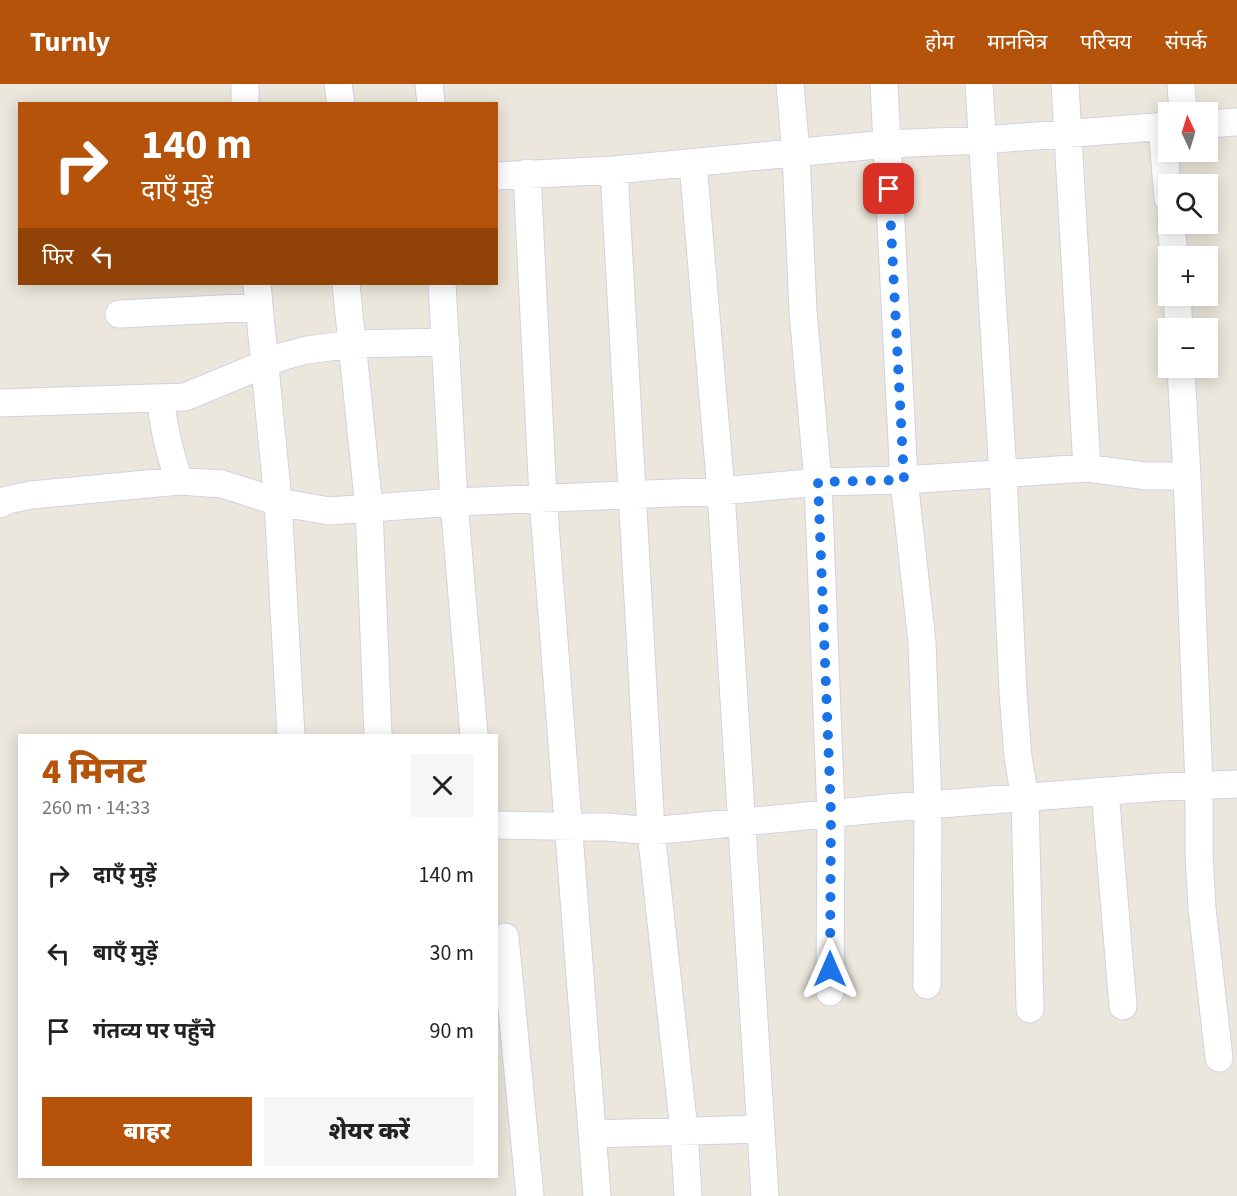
<!DOCTYPE html>
<html lang="hi">
<head>
<meta charset="utf-8">
<style>
  :root { --surface:#fff; --page:#f6f6f6; --text:#222; --muted:#767676; --accent:#b45309 }
  body { margin:0; font-family:"Source Sans 3","Noto Sans Devanagari",sans-serif; background:var(--page); color:var(--text); height:100vh; display:flex; flex-direction:column; font-size:22px; white-space:nowrap }
  * { box-sizing:border-box; margin:0 }
  p { font-size:20px; color:var(--muted) }
  .icon { flex:none; width:33px; height:33px; fill:none; stroke:currentColor; stroke-width:2; stroke-linecap:round; stroke-linejoin:round }
  .map { position:relative; flex:1; overflow:hidden }
  .panel { position:absolute; left:18px; top:650px; width:480px; height:444px; display:flex; flex-direction:column; background:var(--surface); border-radius:0px; box-shadow:0 3px 15px #0003 }
  .panel>* { flex:none }
  .hud { position:absolute; left:18px; top:18px; width:480px; height:183px; border-radius:0px; box-shadow:0 3px 15px #0003; background:#b45309; color:#fff; overflow:hidden }
  .needle { width:39px; rotate:356deg }
  .buttons { position:absolute; left:1158px; top:18px; display:grid; gap:12px }
  .buttons a { display:grid; place-items:center; width:60px; height:60px; border-radius:0px; background:var(--surface); box-shadow:0 3px 15px #0003; font-size:30px }
  .pin { position:absolute; display:grid; place-items:center; width:51px; height:51px; color:#fff; margin:-26px; border-radius:12px; box-shadow:0 3px 9px #0006 }
  .me { position:absolute; width:66px; margin:-33px; rotate:0deg; stroke-linejoin:round; filter:drop-shadow(0 0 4px #0008) }
  .turn { display:flex; align-items:center; gap:21px; height:126px; padding:0 24px; font-size:27px }
  .turn .icon { width:78px; height:78px; stroke-width:2.5 }
  .turn b { display:block; font-size:42px; line-height:51px }
  .then { display:flex; align-items:center; height:57px; padding:0 24px; background:#0003; gap:12px; font-size:22px }
  .round { display:grid; place-items:center; flex:none; width:63px; height:63px; border-radius:0px; background:var(--page) }
  .overview { display:flex; align-items:center; justify-content:space-between; height:102px; padding:0 24px }
  h1 { font-size:36px; font-weight:800; line-height:45px; color:var(--accent) }
  .cta { display:flex; gap:12px; margin-top:auto; padding:12px 24px }
  .cta a { flex:1; height:69px; border-radius:0px; background:var(--accent); color:#fff; font-size:24px; font-weight:800; line-height:69px; text-align:center }
  .cta a+a { background:var(--page); color:var(--text) }
  ul { padding:0; list-style:none }
  li { display:flex; align-items:center; gap:18px; height:78px; padding:0 24px }
  li div { flex:1 }
  li b { display:block; font-size:22px }
  li em { font-style:normal }
  header { display:flex; align-items:center; gap:36px; box-sizing:border-box; height:84px; padding:0 30px; background:var(--accent); color:#fff }
  header strong { font-size:28px }
  nav { display:flex; gap:33px; margin-inline-start:auto; font-size:21px }
  .map>svg:first-child { display:block }
  .lines { fill:none; stroke-linecap:round; stroke-linejoin:round }
  .minor-casing { stroke:#d1d2e2; stroke-width:29 }
  .minor { stroke:#fff; stroke-width:27 }
  .route { stroke:#1a73e8; stroke-width:10; stroke-dasharray:0 18 }
</style>
</head>
<body>
<header>
<strong>Turnly</strong>
<nav><a>होम</a><a>मानचित्र</a><a>परिचय</a><a>संपर्क</a></nav>
</header>
<div class="map">
<svg width="1237" height="1112" viewBox="0 0 1237 1112">
  <rect width="100%" height="100%" fill="#ebe7dc"/>
  <g class="lines">
    <g class="minor-casing">
      <path id="minor" d="M 338,0 L 341,20
        M 429,0 L 431,20
        M 790,0 L 796,70 L 803,227 L 818,398 L 831,730 L 830,908
        M 884,0 L 904,396 L 922,558 L 928,721 L 927,901
        M 979,0 L 1003,390 L 1013,608 L 1018,673 L 1025,714 L 1030,925
        M 1065,0 L 1087,384
        M 1181,0 L 1183,28
        M 245,20 L 245,0
        M 1208,40 L 1237,38
        M 1162,42 L 1168,115
        M 693,79 L 721,407 L 765,1112
        M 614,86 L 651,747 L 684,1046 L 688,1112
        M 527,89 L 543,414 L 597,1112
        M 496,92 L 614,86 L 887,60 L 982,56 L 1168,42
        M 1171,140 L 1174,172
        M 257,200 L 278,418 L 291,651
        M 346,200 L 369,424 L 378,651
        M 442,200 L 454,418 L 474,651
        M 1177,212 L 1179,244
        M 119,230 L 259,223
        M 1181,284 L 1187,392 L 1199,701 L 1199,771 L 1202,824 L 1219,974
        M 161,315 C 163,344 170,369 179,397
        M 0,319 L 185,313 L 284,272 L 307,266 L 352,260 L 446,258
        M 0,420 L 7,416 L 31,411 L 179,397 L 222,400 L 278,418 L 329,427 L 454,418 L 721,407 L 818,398 L 904,396 L 1087,384 L 1145,392 L 1187,392
        M 1105,707 L 1123,922
        M 496,741 L 608,743 L 651,747 L 888,724 L 1161,703 L 1237,700
        M 505,853 L 530,1112
        M 593,1050 L 761,1045"/>
    </g>
    <use href="#minor" class="minor"/>
  </g>
  <g class="lines">
    <path class="route" d="M 830,885 L 831,730 L 818,398 L 904,396 L 889,105"/>
  </g>
</svg>
<div class="buttons">
<a><svg class="needle" viewBox="-14 -14 28 28"><path d="M0-13l5 13h-10z" fill="#e53935"/><path d="M0 13l5-13h-10z" fill="#767676"/></svg></a>
<a><svg class="icon" aria-label="search" viewBox="0 0 24 24"><circle cx="10" cy="10" r="6"/><path d="M15 15l6 6"/></svg></a>
<a>+</a>
<a>−</a>
</div>
<div class="pin" style="left:889px;top:105px;background:#d93025"><svg class="icon" aria-label="arrive" viewBox="0 0 24 24"><path d="M6 21V4h12l-3 4 3 4H6"/></svg></div>
<svg class="me" style="left:830px;top:885px" viewBox="-20 -20 40 40"><path d="M0-17L14 15 0 8-14 15z" fill="#1a73e8" stroke="#fff" stroke-width="4"/></svg>
<div class="hud">
<div class="turn"><svg class="icon" aria-label="right" viewBox="0 0 24 24"><path d="M7 20v-9h11M14 6l5 5-5 5"/></svg><div><b>140 m</b>दाएँ मुड़ें</div></div>
<div class="then">फिर<svg class="icon" aria-label="left" viewBox="0 0 24 24"><path d="M17 20v-9H6M10 6l-5 5 5 5"/></svg></div>
</div>
<section class="panel">
<div class="overview"><div><h1>4 मिनट</h1><p>260 m · 14:33</p></div><a class="round"><svg class="icon" aria-label="close" viewBox="0 0 24 24"><path d="M6 6l12 12M18 6L6 18"/></svg></a></div>
<ul>
<li><svg class="icon" aria-label="right" viewBox="0 0 24 24"><path d="M7 20v-9h11M14 6l5 5-5 5"/></svg><div><b>दाएँ मुड़ें</b></div><em>140 m</em></li>
<li><svg class="icon" aria-label="left" viewBox="0 0 24 24"><path d="M17 20v-9H6M10 6l-5 5 5 5"/></svg><div><b>बाएँ मुड़ें</b></div><em>30 m</em></li>
<li><svg class="icon" aria-label="arrive" viewBox="0 0 24 24"><path d="M6 21V4h12l-3 4 3 4H6"/></svg><div><b>गंतव्य पर पहुँचे</b></div><em>90 m</em></li>
</ul>
<div class="cta"><a>बाहर</a><a>शेयर करें</a></div>
</section>
</div>
</body>
</html>
